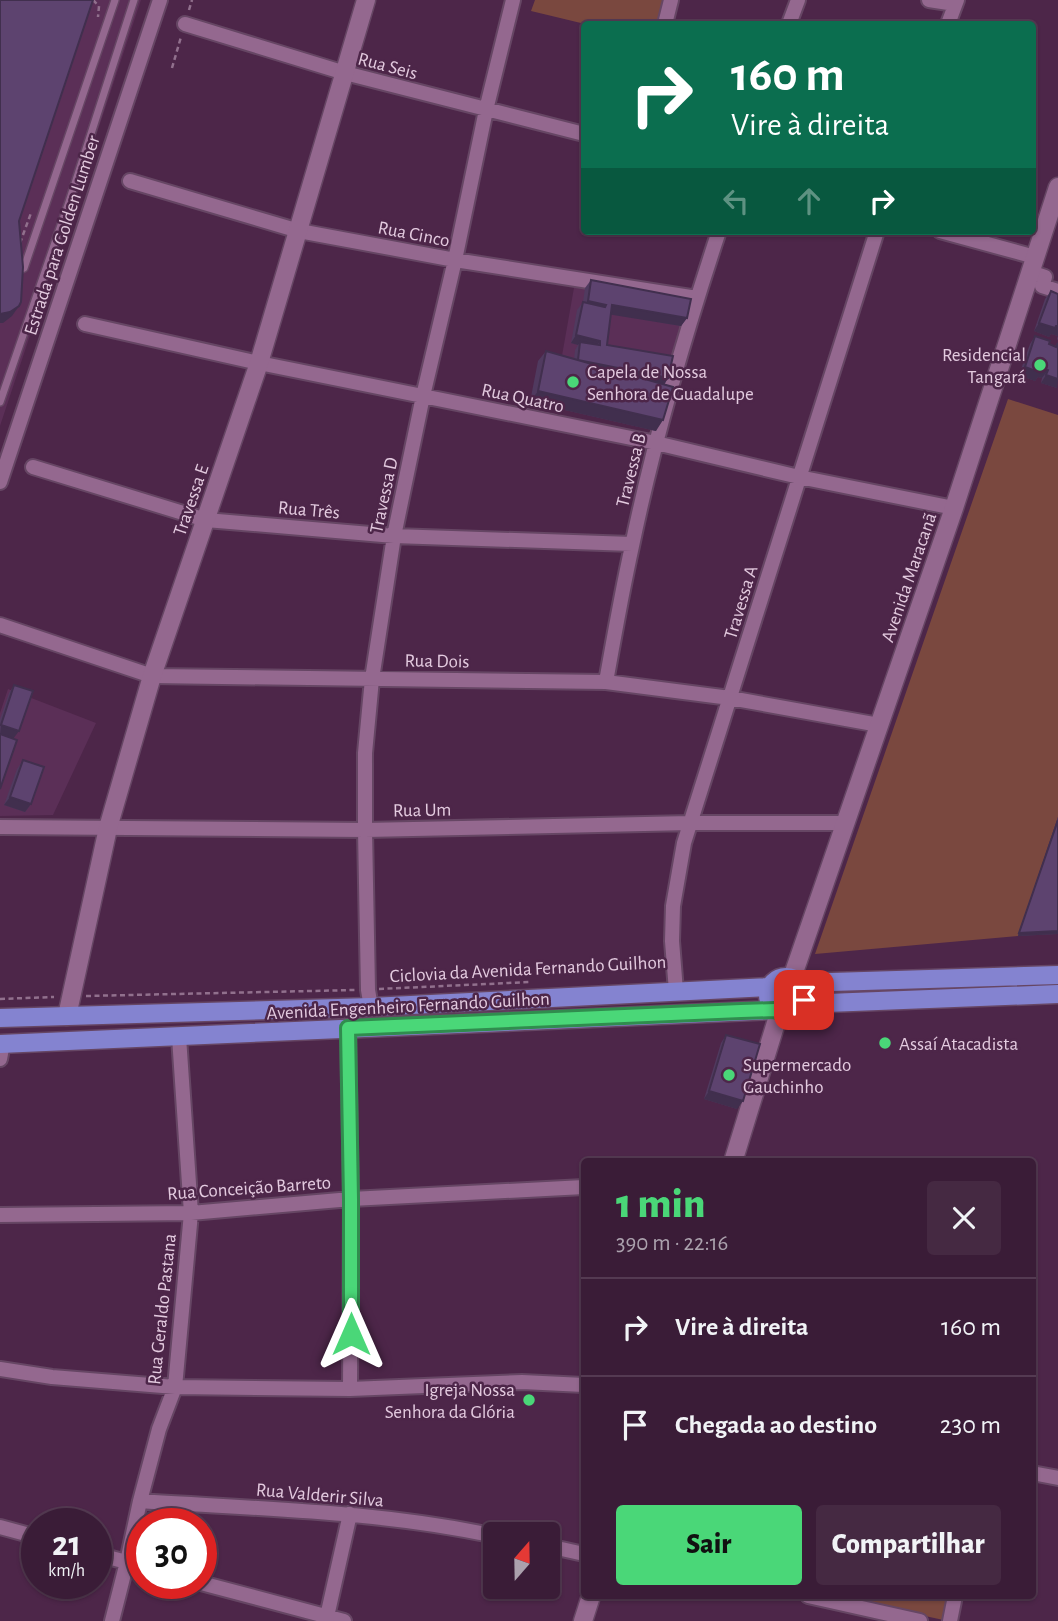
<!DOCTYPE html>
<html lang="pt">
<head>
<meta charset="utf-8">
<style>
  :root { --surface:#3a1c37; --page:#452942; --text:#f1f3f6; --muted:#aba1ad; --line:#543a52; --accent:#4ad778 }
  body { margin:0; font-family:"Alegreya Sans",sans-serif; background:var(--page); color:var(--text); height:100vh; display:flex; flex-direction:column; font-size:26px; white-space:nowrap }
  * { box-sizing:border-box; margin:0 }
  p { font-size:23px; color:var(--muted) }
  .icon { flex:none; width:38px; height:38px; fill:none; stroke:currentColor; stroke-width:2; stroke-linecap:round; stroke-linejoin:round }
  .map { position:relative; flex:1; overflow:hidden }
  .panel { position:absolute; left:581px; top:1158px; width:455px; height:441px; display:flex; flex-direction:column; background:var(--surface); border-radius:7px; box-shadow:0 2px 5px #0004,0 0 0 2px var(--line) }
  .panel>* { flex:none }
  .top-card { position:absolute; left:581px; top:21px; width:455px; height:214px; border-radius:7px; box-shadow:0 2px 5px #0004,0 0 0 2px var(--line); background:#0b6e4f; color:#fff; overflow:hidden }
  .needle { width:46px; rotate:20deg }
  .fabs { position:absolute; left:483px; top:1522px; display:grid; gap:14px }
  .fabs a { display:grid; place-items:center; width:77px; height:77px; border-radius:7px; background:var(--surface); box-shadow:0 2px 5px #0004,0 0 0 2px var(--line); font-size:35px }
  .speed { position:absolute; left:21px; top:1508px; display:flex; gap:14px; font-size:35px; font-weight:700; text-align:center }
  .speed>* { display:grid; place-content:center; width:91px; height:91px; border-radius:50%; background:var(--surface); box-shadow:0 2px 5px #0004,0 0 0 2px var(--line); line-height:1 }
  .speed small { font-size:18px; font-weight:400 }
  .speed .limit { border:10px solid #d22; background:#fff; color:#111 }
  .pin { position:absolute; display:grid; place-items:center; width:60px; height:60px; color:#fff; margin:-30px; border-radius:14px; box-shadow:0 4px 10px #0006 }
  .me { position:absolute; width:77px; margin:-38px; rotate:0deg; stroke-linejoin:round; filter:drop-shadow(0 0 5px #0008) }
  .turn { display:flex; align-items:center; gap:24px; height:147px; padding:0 35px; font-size:32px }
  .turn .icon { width:91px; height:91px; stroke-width:2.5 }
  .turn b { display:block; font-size:49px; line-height:60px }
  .lanes { display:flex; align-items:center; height:66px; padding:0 35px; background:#0003; justify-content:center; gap:35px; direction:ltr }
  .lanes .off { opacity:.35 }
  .round { display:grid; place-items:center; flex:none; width:74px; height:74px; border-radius:7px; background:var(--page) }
  .summary { display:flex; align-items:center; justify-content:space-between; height:119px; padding:0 35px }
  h1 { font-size:42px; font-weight:800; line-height:52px; color:var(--accent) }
  .cta { display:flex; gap:14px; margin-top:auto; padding:14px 35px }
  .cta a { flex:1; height:80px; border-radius:7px; background:var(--accent); color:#111; font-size:28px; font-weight:800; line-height:80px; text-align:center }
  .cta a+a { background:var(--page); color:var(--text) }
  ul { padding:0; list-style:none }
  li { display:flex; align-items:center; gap:21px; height:98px; padding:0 35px; border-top:2px solid var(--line) }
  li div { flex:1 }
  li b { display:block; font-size:26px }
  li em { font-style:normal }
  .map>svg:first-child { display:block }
  .built { fill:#5b2f57 }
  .green { fill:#7a483f }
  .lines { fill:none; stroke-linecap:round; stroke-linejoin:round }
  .service-casing { stroke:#664664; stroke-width:10 }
  .minor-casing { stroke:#664664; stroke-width:18 }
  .tertiary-casing { stroke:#664664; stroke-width:21 }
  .primary-casing { stroke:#664664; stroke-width:21 }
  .path { stroke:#91708d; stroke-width:2.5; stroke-dasharray:5 3.5; stroke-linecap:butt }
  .service { stroke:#94688f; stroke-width:7 }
  .minor { stroke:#94688f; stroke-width:14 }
  .tertiary { stroke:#94688f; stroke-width:18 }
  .primary { stroke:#8483d0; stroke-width:18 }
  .wall { fill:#503a5f }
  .shaded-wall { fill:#412f4e }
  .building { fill:#5d436f; stroke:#412f4e; stroke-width:2 }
  .route-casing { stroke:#308c4e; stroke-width:18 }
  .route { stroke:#4ad778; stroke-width:12 }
  .poi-dot { fill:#4ad778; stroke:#4d2649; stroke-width:2.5 }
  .labels { text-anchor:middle; stroke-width:5; stroke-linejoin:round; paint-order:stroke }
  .street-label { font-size:19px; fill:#e3cadf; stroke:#4d2649 }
  .poi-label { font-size:19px; fill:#e3cadf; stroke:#4d2649; text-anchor:start }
</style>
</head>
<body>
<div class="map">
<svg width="1058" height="1621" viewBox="0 0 1058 1621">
  <rect width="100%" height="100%" fill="#4d2649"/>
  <path class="built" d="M 0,0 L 141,0 L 0,426 Z
    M 575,282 L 693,303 L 665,398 L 560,367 Z
    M 8,689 L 96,723 L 53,815 L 0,816 L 0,713 Z"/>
  <path class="green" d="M 535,0 L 664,0 L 658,24 L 585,24 L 531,11 Z
    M 1008,399 L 1058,415 L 1058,817 L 1018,936 L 815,954 Z
    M 833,1596 L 953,1596 L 948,1621 Z"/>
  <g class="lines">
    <g class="service-casing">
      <path id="service" d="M 0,284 L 15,272 L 24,268 L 115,0
        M 0,402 L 69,202 L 134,0"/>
    </g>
    <g class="minor-casing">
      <path id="minor" d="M 929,0 L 955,4
        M 185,24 L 345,73 L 584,134
        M 665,24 L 671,0
        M 789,24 L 798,0
        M 948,24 L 957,0
        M 130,181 L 299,231 L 455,260 L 697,298
        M 940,231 L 1035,257
        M 1030,272 L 1045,277 L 1042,286 L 1058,291
        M 85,324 L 259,363 L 656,443 L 799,477 L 954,508
        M 33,467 L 206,520 L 394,536 L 632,544
        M 0,482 L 160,0
        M 0,625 L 152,676 L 606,682 L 730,698 L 879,725
        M 606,682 C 614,637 622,591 632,546 C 654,439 685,334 719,231
        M 0,827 L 365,830 L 690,823 L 845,823
        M 676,991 L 672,941 L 673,906 L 684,843 L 877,231
        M 371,1007 L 368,990 L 365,830 L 365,753 L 372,679 L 394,536 L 423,396 L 455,260 L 486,110 L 513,0
        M 348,1028 L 351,1199 L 350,1389
        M 0,1059 L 3,1043
        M 0,1215 L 191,1213 L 351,1199 L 584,1187
        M 0,1369 L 52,1377 L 175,1387 L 350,1389 L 522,1382 L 584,1385
        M 1032,1473 L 1058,1478
        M 140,1501 C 259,1509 379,1511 495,1536
        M 0,1527 L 37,1537
        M 548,1546 L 584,1554
        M 96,1554 L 142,1566
        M 201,1583 L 344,1621
        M 808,1596 L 920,1621
        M 112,1621 L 127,1562 L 140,1501 L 159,1429 L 175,1387 L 191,1213 L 179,1037
        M 326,1621 L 350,1514
        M 950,1621 L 955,1596"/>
    </g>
    <g class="tertiary-casing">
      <path id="tertiary" d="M 792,978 L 954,508 L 1058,187
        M 67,1016 L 108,828 L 152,676 L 259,363 L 366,0
        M 733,1162 L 779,1013
        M 583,1621 L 591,1596"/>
    </g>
    <g class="primary-casing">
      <path id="primary" d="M768 995a18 18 0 1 1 36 0a18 18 0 1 1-36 0Z
        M 799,983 L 1058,975
        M 802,1004 L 1058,994
        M 0,1018 L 371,1007 L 769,987
        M 0,1044 L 775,1010"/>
    </g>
    <path class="path" d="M 93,0 L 99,6 L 98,17
      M 189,10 L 192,0
      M 172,68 L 181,37
      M 20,243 L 31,213
      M 379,989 L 530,982
      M 86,996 L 355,990
      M 0,999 L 54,997"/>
    <use href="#service" class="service"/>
    <use href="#minor" class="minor"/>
    <use href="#tertiary" class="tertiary"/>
    <use href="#primary" class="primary"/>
  </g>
  <path class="wall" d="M 591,280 L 687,318 L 681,326 L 611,314 L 607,345 L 668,378 L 664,385 L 656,431 L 530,402 L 538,361 L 546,351 L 574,359 L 575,350 L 578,345 L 571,343 L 577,310 L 583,302 L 585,288 Z
    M 1051,291 L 1058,294 L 1058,340 L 1057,339 L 1058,336 L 1051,334 L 1049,337 L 1034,331 L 1045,299 Z
    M 1035,336 L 1049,344 L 1055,346 L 1057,343 L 1057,388 L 1041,383 L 1042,378 L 1038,377 L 1035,381 L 1019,375 L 1030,344 Z
    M 14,685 L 14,739 L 0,789 L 0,719 L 9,693 Z
    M 23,760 L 31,804 L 25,812 L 4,805 L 17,769 Z
    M 1058,817 L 1058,934 L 1018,936 Z
    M 726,1035 L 737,1109 L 704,1099 L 721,1043 Z"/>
  <path class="shaded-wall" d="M 588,301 L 606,305 L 600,313 L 582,309 Z
    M 612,305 L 687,318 L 681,326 L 607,314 Z
    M 19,306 L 12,316 L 3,323 L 0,323 L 0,314 Z
    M 1039,323 L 1058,326 L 1058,336 L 1051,334 L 1049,337 L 1034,331 Z
    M 576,335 L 600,341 L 595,349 L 580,342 L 578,345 L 571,343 Z
    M 578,361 L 668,378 L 663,386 Z
    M 1025,367 L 1042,368 L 1048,370 L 1042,378 L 1038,377 L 1035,381 L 1019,375 Z
    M 1046,375 L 1058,379 L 1057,388 L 1041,383 Z
    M 538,391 L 663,420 L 656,431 L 530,402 Z
    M 1,725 L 19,731 L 13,739 L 0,735 Z
    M 10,797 L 31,804 L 25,812 L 4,805 Z
    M 1058,931 L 1058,934 L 1018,936 L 1019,933 Z
    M 709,1091 L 743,1101 L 737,1109 L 704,1099 Z"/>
  <path class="building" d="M 0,0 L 93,0 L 19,221 L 23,267 L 21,302 L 19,306 L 10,312 L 0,314 Z
    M 591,280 L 691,299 L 687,318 L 612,305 L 607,345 L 673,356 L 668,378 L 578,360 L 580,342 L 600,345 L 600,341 L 576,335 L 583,302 L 605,307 L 606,305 L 588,301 Z
    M 1051,291 L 1058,294 L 1058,326 L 1056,326 L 1055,328 L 1039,323 Z
    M 1035,336 L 1050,341 L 1049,344 L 1056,347 L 1058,343 L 1058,379 L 1046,375 L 1048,370 L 1042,368 L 1041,373 L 1025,367 Z
    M 546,351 L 673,387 L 663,420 L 538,391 Z
    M 14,685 L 33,691 L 19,731 L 1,725 Z
    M 0,734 L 17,740 L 0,789 Z
    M 23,760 L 44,767 L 31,804 L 10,797 Z
    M 1058,820 L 1058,931 L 1019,933 Z
    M 726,1035 L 760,1044 L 743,1101 L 709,1091 Z"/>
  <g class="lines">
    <g class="route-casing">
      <path id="route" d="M 351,1334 L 351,1199 L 348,1028 L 741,1011 L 775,1010 C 788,1017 799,1012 804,1000"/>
    </g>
    <use href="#route" class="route"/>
  </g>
  <g class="poi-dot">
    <circle cx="1040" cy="365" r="7"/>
    <circle cx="573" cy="382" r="7"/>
    <circle cx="885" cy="1043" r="7"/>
    <circle cx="729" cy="1075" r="7"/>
    <circle cx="529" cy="1400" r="7"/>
  </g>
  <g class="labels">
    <g class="street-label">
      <text transform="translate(388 65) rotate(15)" y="7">Rua Seis</text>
      <text transform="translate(414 233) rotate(11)" y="7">Rua Cinco</text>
      <text transform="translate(61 235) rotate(-72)" y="7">Estrada para Golden Lumber</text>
      <text transform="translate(523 397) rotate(12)" y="7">Rua Quatro</text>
      <text transform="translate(630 470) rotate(-76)" y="7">Travessa B</text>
      <text transform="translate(383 495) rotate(-78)" y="7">Travessa D</text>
      <text transform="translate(190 500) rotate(-71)" y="7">Travessa E</text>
      <text transform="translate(309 509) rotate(5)" y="7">Rua Três</text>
      <text transform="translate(908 577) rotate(-71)" y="7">Avenida Maracanã</text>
      <text transform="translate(740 602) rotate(-73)" y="7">Travessa A</text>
      <text transform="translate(437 660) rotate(1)" y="7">Rua Dois</text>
      <text transform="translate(422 809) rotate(-1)" y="7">Rua Um</text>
      <text transform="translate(528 968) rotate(-3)" y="7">Ciclovia da Avenida Fernando Guilhon</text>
      <text transform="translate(408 1005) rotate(-3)" y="7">Avenida Engenheiro Fernando Guilhon</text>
      <text transform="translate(249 1187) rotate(-4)" y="7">Rua Conceição Barreto</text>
      <text transform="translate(161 1309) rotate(-84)" y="7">Rua Geraldo Pastana</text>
      <text transform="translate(320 1494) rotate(5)" y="7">Rua Valderir Silva</text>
    </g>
    <g class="poi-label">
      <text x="1026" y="361" text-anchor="end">Residencial<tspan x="1026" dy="22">Tangará</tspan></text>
      <text x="587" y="378">Capela de Nossa<tspan x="587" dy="22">Senhora de Guadalupe</tspan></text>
      <text x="899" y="1050">Assaí Atacadista</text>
      <text x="743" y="1071">Supermercado<tspan x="743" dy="22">Gauchinho</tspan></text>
      <text x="515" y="1396" text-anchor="end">Igreja Nossa<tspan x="515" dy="22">Senhora da Glória</tspan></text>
    </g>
  </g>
</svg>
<div class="fabs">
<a><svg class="needle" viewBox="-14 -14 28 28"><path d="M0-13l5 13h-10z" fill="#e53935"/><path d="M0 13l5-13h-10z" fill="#aba1ad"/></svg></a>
</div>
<div class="speed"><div>21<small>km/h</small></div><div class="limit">30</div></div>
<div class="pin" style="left:804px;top:1000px;background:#d93025"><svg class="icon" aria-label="arrive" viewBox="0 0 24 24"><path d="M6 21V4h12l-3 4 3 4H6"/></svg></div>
<svg class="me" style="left:351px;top:1334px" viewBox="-20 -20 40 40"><path d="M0-17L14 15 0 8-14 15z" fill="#4ad778" stroke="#fff" stroke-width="4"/></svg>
<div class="top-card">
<div class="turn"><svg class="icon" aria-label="right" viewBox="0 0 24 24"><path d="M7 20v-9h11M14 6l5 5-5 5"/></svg><div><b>160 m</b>Vire à direita</div></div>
<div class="lanes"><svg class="icon off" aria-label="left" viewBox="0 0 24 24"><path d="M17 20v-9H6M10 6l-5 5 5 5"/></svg><svg class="icon off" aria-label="ahead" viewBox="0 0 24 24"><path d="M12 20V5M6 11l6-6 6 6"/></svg><svg class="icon" aria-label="right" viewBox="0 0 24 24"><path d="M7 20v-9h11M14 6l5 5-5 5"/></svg></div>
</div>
<section class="panel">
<div class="summary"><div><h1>1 min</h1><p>390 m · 22:16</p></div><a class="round"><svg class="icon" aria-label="close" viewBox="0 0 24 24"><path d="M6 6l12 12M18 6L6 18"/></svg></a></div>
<ul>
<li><svg class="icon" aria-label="right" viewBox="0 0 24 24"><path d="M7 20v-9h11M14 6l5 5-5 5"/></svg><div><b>Vire à direita</b></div><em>160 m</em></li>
<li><svg class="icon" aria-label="arrive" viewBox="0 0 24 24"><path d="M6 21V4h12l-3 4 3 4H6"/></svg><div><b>Chegada ao destino</b></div><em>230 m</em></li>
</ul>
<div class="cta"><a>Sair</a><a>Compartilhar</a></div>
</section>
</div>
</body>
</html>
